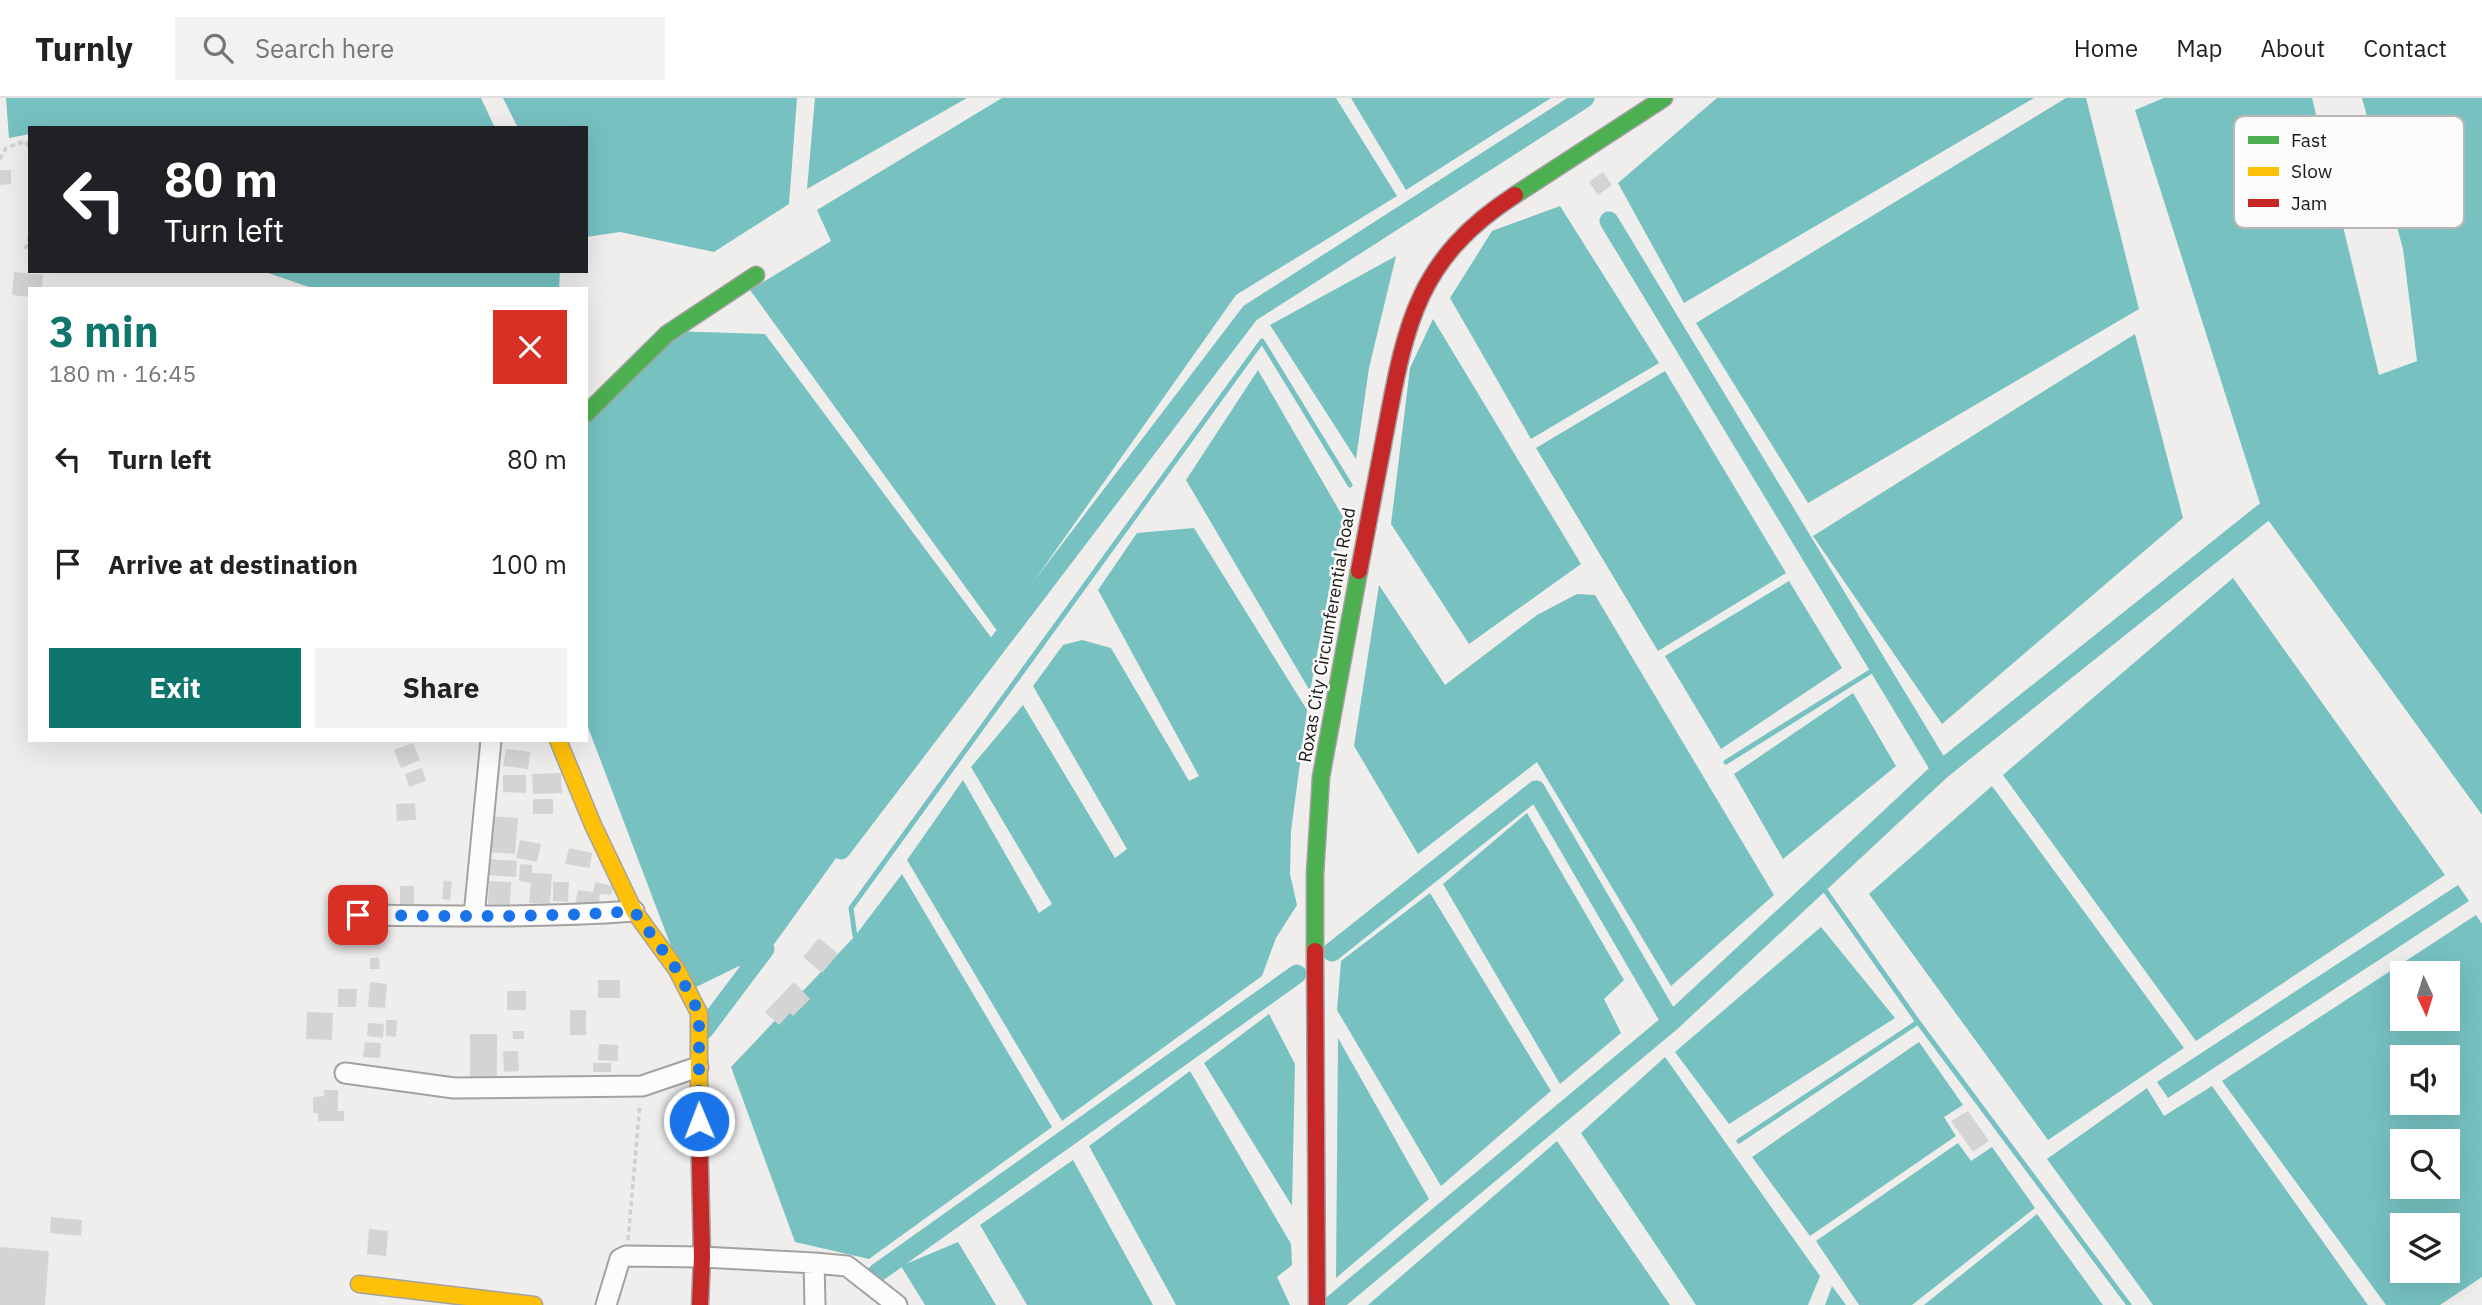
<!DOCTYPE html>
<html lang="en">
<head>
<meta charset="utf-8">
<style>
  :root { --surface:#fff; --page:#f2f2f2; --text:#222; --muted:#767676; --line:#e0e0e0; --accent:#0f766e }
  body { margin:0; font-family:"IBM Plex Sans",sans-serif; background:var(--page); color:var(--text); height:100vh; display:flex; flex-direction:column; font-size:26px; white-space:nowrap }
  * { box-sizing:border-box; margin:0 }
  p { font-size:23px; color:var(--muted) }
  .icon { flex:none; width:38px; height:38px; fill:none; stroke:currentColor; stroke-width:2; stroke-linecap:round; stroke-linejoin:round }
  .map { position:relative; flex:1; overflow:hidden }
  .panel { position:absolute; left:28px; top:189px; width:560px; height:455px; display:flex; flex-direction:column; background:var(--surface); border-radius:0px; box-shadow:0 7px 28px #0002 }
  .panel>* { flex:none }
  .top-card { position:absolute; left:28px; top:28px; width:560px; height:147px; border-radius:0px; box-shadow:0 7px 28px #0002; background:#202124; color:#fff; overflow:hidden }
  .needle { width:46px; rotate:176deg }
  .controls { position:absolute; left:2390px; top:863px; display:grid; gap:14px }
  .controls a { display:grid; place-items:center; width:70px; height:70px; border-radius:0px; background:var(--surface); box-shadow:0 7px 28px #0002; font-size:35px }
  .pin { position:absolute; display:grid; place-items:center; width:60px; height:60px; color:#fff; margin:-30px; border-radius:14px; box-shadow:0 4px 10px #0006 }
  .me { position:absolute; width:77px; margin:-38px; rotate:359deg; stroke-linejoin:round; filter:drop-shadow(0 0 5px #0008) }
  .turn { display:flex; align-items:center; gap:24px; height:147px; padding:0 21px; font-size:32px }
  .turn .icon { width:91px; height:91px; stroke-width:2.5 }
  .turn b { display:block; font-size:49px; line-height:60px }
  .round { display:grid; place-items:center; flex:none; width:74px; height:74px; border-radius:0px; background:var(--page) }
  .headline { display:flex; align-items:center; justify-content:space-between; height:119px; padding:0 21px }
  h1 { font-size:42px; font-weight:700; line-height:52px; color:var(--accent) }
  .cta { display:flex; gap:14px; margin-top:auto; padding:14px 21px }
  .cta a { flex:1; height:80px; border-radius:0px; background:var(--accent); color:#fff; font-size:28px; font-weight:700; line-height:80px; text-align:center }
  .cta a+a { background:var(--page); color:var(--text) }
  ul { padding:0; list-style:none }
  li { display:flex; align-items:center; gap:21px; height:105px; padding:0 21px }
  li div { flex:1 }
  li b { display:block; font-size:26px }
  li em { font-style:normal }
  header { display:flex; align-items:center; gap:42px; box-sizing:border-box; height:98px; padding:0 35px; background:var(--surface); border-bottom:2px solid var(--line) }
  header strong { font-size:33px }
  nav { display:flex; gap:38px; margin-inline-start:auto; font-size:24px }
  .search { width:490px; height:63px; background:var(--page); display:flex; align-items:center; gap:18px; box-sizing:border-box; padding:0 24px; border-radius:0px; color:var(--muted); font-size:26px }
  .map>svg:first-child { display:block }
  .water { fill:#77c1c1; fill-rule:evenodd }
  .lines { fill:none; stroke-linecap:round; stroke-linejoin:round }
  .stream { stroke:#77c1c1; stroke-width:5 }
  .canal { stroke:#77c1c1; stroke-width:19 }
  .building { fill:#d5d4d4 }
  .street-casing { stroke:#a3a2a1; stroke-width:23 }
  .fast-casing { stroke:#a3a2a1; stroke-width:19 }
  .slow-casing { stroke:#a3a2a1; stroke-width:19 }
  .jam-casing { stroke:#a3a2a1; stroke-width:19 }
  .path { stroke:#d0cfcf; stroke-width:3.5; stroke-dasharray:5 3.5; stroke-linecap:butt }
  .street { stroke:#fdfcfc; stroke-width:19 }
  .fast { stroke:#4caf50; stroke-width:16 }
  .slow { stroke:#ffc107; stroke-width:16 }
  .jam { stroke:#c62828; stroke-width:16 }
  .route { stroke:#1a73e8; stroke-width:12; stroke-dasharray:0 21.6 }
  .labels { text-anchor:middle; stroke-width:5; stroke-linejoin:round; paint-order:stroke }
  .street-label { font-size:18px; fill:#181716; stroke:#fdfbf9 }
  .key { fill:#fdfbf9; stroke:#b8b7b5; stroke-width:2 }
  .key-label { font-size:19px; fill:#181716 }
</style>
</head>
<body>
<header>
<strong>Turnly</strong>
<div class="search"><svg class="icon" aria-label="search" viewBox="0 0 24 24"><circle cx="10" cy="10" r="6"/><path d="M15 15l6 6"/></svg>Search here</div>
<nav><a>Home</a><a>Map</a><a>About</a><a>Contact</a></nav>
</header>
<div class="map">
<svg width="2482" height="1207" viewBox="0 0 2482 1207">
  <rect width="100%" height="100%" fill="#efeeec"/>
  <path class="water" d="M 6,0 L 481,0 L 495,30 L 30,30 L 30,36 L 9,40 Z
    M 503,0 L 797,0 L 789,106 L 714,154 L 620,134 L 586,139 L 586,30 L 518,30 Z
    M 815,0 L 967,0 L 807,91 Z
    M 1002,0 L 1336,0 L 1397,98 L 1236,197 L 998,534 L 750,192 L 831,143 L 817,112 Z
    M 1351,0 L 1551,0 L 1406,92 Z
    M 1717,0 L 2034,0 L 1684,205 L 1618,85 Z
    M 2066,0 L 2086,0 L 2139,211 L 1808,405 L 1696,225 Z
    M 2164,0 L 2312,0 L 2379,277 L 2417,263 L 2403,151 L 2362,0 L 2482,0 L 2482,717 L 2263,415 L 2135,12 Z
    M 1560,108 L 1659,265 L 1531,341 L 1450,200 L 1492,133 Z
    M 1396,158 L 1369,270 L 1356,361 L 1270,227 Z
    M 262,173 L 560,173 L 559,191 L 315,191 Z
    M 1433,221 L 1581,466 L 1469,546 L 1391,426 L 1410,270 Z
    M 672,233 L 765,236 L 993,542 L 754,874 L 739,868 L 688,893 L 586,624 L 586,326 Z
    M 2135,236 L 2183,420 L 1942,626 L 1813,438 Z
    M 1258,272 L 1343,419 L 1310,593 L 1186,382 Z
    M 1665,273 L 1786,475 L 1658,553 L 1536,350 Z
    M 1194,430 L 1307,612 L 1291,733 L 1290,776 L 1297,807 L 1276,840 L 1262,878 L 1062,1023 L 907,762 L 963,682 L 1039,815 L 1052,806 L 971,669 L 1023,607 L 1115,760 L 1127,751 L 1033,588 L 1063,547 L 1082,542 L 1111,550 L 1189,683 L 1199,678 L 1098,492 L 1137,435 Z
    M 2233,480 L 2445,777 L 2196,943 L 2003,677 Z
    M 1789,483 L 1842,570 L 1721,651 L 1665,558 Z
    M 1379,487 L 1445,587 L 1537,517 L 1577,496 L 1595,497 L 1774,797 L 1671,888 L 1537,664 L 1418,756 L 1354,648 Z
    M 1853,595 L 1896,668 L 1783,761 L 1734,676 Z
    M 1992,688 L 2184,950 L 2048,1042 L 1869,796 Z
    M 1527,715 L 1624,882 L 1604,901 L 1621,935 L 1560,986 L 1443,786 Z
    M 902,776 L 1052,1029 L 869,1161 L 795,1144 L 731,969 L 855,838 Z
    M 2458,787 L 2469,803 L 2168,1000 L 2157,984 Z
    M 1430,795 L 1551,993 L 1441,1088 L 1337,912 L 1341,863 Z
    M 2476,817 L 2482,826 L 2482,1179 L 2440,1207 L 2386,1207 L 2222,983 ZM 2403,875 L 2448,875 L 2448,920 L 2403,920 ZM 2403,959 L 2448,959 L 2448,1004 L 2403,1004 ZM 2403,1043 L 2448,1043 L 2448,1088 L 2403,1088 ZM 2403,1127 L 2448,1127 L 2448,1172 L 2403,1172 Z
    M 1821,829 L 1895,920 L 1729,1026 L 1675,954 Z
    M 1269,916 L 1295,966 L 1292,1108 L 1204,965 Z
    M 1338,940 L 1429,1101 L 1336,1180 Z
    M 1919,944 L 1963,1007 L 1944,1019 L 1956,1038 L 1810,1138 L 1752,1059 Z
    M 1665,959 L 1820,1178 L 1808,1207 L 1696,1207 L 1581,1035 Z
    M 1190,973 L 1291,1146 L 1292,1167 L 1277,1179 L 1290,1207 L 1176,1207 L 1089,1048 Z
    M 2212,988 L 2368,1207 L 2153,1207 L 2047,1061 L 2147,990 L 2164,1018 Z
    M 1557,1043 L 1670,1207 L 1368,1207 Z
    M 1958,1045 L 1971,1063 L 1992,1049 L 2035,1110 L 1912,1207 L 1859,1207 L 1816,1143 Z
    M 1073,1062 L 1153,1207 L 1027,1207 L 980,1127 Z
    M 2037,1116 L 2103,1207 L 1924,1207 Z
    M 958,1144 L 996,1207 L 925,1207 L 901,1168 Z
    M 1832,1188 L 1846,1207 L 1825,1207 Z"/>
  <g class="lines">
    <path class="stream" d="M 1726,664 L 1878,569
      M 1820,785 L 1918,924 L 2129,1207
      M 855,838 L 851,810 L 1262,243 L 1350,387
      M 1739,1043 L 1918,924"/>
    <path class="canal" d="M 1609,123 L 1941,672
      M 841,752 L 1250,215 L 1585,0
      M 1332,854 L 1536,692 L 1671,924
      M 704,932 L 765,851
      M 877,1175 L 1297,876
      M 1332,1207 L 1671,924 L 1941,672 L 2263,415"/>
  </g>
  <path class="building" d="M 0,72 L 11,72 L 11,86 L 0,87 Z
    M 1603,74 L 1612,87 L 1598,97 L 1589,84 Z
    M 14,174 L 43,177 L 42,191 L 30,191 L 30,199 L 12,197 Z
    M 413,645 L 420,662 L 401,670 L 394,652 Z
    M 506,651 L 530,654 L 528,671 L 503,668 Z
    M 422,670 L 426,683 L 409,689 L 405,676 Z
    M 561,675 L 562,695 L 533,696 L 532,676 Z
    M 503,677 L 526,677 L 526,695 L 503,694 Z
    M 533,701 L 553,701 L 553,716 L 533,716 Z
    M 415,705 L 416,722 L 397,723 L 396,706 Z
    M 491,718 L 518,720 L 515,756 L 488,754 Z
    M 520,742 L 541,746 L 537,764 L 516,760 Z
    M 569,750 L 592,755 L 590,770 L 565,766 Z
    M 489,761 L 517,763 L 516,779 L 488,777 Z
    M 520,766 L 532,767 L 532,775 L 552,776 L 550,806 L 529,805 L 531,785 L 519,783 Z
    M 444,782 L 452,784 L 450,802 L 442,801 Z
    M 489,783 L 511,784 L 510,807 L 488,806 Z
    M 553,784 L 569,784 L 568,804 L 553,803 Z
    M 595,784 L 613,788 L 611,797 L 600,796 L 598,811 L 575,807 L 578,792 L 593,794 Z
    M 400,788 L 414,788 L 414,806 L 400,807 Z
    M 819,840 L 838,856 L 822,875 L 803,859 Z
    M 370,860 L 379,860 L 380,871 L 370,871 Z
    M 598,882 L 620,882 L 620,900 L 598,900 Z
    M 370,884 L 387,886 L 385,910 L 368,909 Z
    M 794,884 L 810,901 L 793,918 L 790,915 L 779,927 L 765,914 Z
    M 338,891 L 357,891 L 356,909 L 338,909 Z
    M 507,893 L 526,893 L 526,912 L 507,912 Z
    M 570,912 L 586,912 L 586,937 L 570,937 Z
    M 307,914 L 333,915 L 332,942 L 306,941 Z
    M 386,922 L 397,922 L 396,939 L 386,938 Z
    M 368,925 L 384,926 L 383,940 L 367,938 Z
    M 513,933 L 524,933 L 524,941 L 513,941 Z
    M 470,936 L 497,936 L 497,979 L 470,979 Z
    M 365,944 L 381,945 L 380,960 L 363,959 Z
    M 599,946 L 618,947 L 618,963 L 598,962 Z
    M 503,953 L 518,953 L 519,973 L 504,974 Z
    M 593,965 L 611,965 L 611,974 L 593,974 Z
    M 324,992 L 338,992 L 338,1013 L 344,1013 L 344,1023 L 318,1023 L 318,1015 L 313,1015 L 313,999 L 324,998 Z
    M 1968,1013 L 1989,1043 L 1973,1054 L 1951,1023 Z
    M 51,1119 L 82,1122 L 81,1138 L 50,1135 Z
    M 369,1131 L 388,1133 L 386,1158 L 367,1156 Z
    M 0,1149 L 49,1153 L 45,1207 L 0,1207 Z"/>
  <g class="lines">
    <g class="street-casing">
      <path id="street" d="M 358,817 C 450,818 542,820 634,813
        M 474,818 L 491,642
        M 345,975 L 454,990 L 642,988 L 698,969
        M 814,1165 L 847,1168 L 897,1207
        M 606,1207 L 620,1161 L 626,1158 L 702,1159 L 814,1165 L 815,1207"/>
    </g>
    <g class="fast-casing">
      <path id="fast" d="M 1515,97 L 1664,0
        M 586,316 L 667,236 L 756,177
        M 1315,853 L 1315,776 L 1321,679 L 1359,473"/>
    </g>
    <g class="slow-casing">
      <path id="slow" d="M 558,642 L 593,727 L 634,813 L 677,872 L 699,915 L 699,1026
        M 359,1186 L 534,1207"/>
    </g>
    <g class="jam-casing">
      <path id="jam" d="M 1359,473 C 1368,425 1377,378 1386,331 C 1406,224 1418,160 1515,97
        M 1315,853 L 1317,1207
        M 699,1026 L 702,1159 L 700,1207"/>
    </g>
    <path class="path" d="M 0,61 L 6,50 L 25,43 L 30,51
      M 25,151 L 30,139
      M 628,1142 L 640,1006"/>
    <use href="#street" class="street"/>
    <use href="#fast" class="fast"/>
    <use href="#slow" class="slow"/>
    <use href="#jam" class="jam"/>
  </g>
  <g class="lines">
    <path class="route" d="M 358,817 C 450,818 542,820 634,813 L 677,872 L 699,915 L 699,1023"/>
  </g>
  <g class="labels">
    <g class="street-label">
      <text transform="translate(1327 537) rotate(-80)" y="6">Roxas City Circumferential Road</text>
    </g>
  </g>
  <rect x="2234" y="18" width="230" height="112" rx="10" class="key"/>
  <rect x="2248" y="38" width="31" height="8" fill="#4caf50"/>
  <rect x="2248" y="69" width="31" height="9" fill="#ffc107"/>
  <rect x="2248" y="101" width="31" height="8" fill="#c62828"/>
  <g class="key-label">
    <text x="2291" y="49">Fast</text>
    <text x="2291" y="80">Slow</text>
    <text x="2291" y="112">Jam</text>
  </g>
</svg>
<div class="controls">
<a><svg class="needle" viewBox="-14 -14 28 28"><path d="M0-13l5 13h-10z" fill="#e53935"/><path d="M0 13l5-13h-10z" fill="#767676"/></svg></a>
<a><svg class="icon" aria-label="sound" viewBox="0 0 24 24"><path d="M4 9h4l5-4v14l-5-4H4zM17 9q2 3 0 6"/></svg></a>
<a><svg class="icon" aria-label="search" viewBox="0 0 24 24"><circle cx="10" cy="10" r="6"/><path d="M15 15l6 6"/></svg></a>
<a><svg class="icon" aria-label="layers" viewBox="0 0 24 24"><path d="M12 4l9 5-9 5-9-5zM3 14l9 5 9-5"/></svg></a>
</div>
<div class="pin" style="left:358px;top:817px;background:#d93025"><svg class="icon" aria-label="arrive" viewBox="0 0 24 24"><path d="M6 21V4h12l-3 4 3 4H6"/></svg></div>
<svg class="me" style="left:699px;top:1023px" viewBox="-20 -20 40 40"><circle r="17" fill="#1a73e8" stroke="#fff" stroke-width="3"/><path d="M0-11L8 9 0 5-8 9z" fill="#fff"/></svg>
<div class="top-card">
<div class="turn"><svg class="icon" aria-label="left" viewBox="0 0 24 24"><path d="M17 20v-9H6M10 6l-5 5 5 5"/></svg><div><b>80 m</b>Turn left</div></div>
</div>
<section class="panel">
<div class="headline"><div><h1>3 min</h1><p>180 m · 16:45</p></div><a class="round" style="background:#d93025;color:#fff"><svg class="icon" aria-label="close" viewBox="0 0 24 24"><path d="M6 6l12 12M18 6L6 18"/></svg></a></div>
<ul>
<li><svg class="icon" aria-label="left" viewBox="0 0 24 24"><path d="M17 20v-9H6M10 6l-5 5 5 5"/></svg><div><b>Turn left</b></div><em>80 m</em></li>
<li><svg class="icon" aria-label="arrive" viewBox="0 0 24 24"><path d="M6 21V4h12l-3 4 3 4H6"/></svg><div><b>Arrive at destination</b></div><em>100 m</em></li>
</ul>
<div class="cta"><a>Exit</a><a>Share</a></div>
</section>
</div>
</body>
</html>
